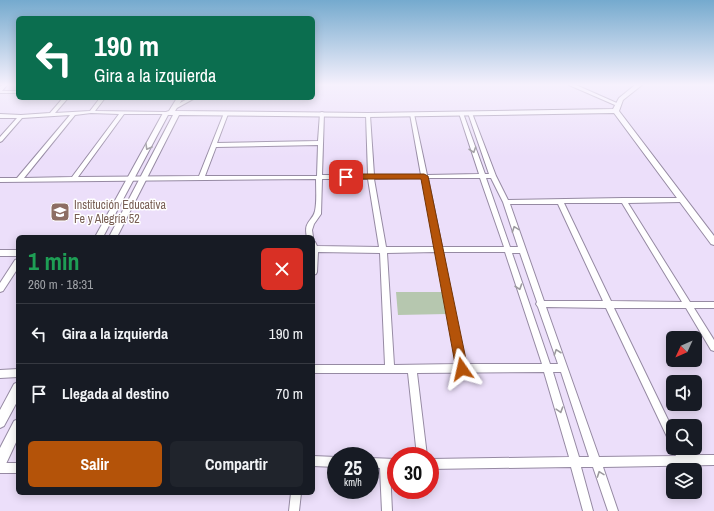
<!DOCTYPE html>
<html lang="es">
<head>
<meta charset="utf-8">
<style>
  :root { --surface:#171b24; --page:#20242c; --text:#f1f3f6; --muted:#9ea1a6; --line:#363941; --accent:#b45309 }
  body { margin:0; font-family:"Archivo Narrow",sans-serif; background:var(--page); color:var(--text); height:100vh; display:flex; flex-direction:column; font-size:15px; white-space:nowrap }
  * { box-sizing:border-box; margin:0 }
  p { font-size:13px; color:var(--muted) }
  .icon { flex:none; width:22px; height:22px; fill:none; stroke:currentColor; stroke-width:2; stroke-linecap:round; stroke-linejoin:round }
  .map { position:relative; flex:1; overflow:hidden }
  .details { position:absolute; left:16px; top:235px; width:299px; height:260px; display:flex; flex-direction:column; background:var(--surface); border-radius:6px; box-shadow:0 2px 10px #0003 }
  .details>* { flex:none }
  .guide { position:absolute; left:16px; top:16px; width:299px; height:84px; border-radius:6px; box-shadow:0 2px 10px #0003; background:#0b6e4f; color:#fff; overflow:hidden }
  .needle { width:26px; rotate:226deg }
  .buttons { position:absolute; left:666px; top:331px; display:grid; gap:8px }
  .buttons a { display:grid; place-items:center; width:36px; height:36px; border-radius:6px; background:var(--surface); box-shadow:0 2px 10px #0003; font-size:20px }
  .speed { position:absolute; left:327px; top:447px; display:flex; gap:8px; font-size:20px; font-weight:700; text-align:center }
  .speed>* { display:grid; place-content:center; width:52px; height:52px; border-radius:50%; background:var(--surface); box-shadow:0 2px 10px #0003; line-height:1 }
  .speed small { font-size:10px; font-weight:400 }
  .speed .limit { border:6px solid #d22; background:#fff; color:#111 }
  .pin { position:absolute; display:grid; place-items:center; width:34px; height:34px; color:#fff; margin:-17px; border-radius:8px; box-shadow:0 2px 6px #0006 }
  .me { position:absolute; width:44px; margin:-22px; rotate:349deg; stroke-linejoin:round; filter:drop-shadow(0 0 3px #0008) }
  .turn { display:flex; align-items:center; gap:14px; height:84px; padding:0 12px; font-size:18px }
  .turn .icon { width:52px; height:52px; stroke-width:2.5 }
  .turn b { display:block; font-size:28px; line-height:34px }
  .round { display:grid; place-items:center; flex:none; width:42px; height:42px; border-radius:6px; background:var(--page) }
  .summary { display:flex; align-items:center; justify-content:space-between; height:68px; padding:0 12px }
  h1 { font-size:24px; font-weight:700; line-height:30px; color:#1e9e55 }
  .button { display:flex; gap:8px; margin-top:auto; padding:8px 12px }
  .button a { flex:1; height:46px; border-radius:6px; background:var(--accent); color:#fff; font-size:16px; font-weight:700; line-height:46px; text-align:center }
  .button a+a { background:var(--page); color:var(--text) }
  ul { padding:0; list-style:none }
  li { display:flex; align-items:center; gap:12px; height:60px; padding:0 12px; border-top:1px solid var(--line) }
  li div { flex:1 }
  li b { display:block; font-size:15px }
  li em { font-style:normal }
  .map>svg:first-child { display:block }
  .green { fill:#b6c7af }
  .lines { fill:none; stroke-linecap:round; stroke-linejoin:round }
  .minor-casing { stroke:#968aa3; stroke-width:2 }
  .tertiary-casing { stroke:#968aa3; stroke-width:2 }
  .minor { fill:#fff; fill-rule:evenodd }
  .tertiary { fill:#fff; fill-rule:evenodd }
  .oneway { stroke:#9c9a9e }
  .route { fill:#b45309; stroke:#753606 }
  .labels { text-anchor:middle; stroke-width:3; stroke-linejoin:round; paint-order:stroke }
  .education-label { font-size:12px; fill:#785e54; stroke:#fff; text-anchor:start }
</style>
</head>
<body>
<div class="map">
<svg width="714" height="511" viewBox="0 0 714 511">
  <rect width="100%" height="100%" fill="#ecdffa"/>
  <path class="green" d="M 396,292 L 443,292 L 447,314 L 398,315 Z"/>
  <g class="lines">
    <g class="minor-casing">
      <path id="minor" d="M 2,85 L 7,85 L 2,91 L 18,91 L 18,93 L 0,93 L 0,87 Z
        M 569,85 L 576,85 L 619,104 L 615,105 Z
        M 63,98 L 68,98 L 55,113 L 90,111 L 100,98 L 105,98 L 95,111 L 166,112 L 168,113 L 166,114 L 124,114 L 78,177 L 199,176 L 224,113 L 228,114 L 217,143 L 318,141 L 320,113 L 322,112 L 324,113 L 322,175 L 368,175 L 366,115 L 368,114 L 370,115 L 374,175 L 421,175 L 410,114 L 412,113 L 414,114 L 427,175 L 479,174 L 459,113 L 461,112 L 463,113 L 485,174 L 489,174 L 468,113 L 470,112 L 472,113 L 496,176 L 508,200 L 623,198 L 684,198 L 685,200 L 682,202 L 628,203 L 690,302 L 714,302 L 714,308 L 694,308 L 714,340 L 714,351 L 711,350 L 686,308 L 614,308 L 673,430 L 673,445 L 670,443 L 606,308 L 546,307 L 599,457 L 676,456 L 672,448 L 673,446 L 673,448 L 682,448 L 686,455 L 714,455 L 714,465 L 603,467 L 618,511 L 608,511 L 593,467 L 581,467 L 593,511 L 583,511 L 571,467 L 430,469 L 430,459 L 569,457 L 544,372 L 417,373 L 427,456 L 417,456 L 408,373 L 313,373 L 313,365 L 385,365 L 380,253 L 318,252 L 317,272 L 316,274 L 313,275 L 313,241 L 315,242 L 317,246 L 379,247 L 368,179 L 322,179 L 321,214 L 314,224 L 312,230 L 313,237 L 313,238 L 307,237 C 303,221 313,221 315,211 C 317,201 316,190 316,179 L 0,182 L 0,178 L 17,178 L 70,115 L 22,118 L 2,141 L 0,142 L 0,137 L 17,118 L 0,118 L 0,114 L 21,115 L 50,113 ZM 91,113 L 119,114 L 72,177 L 24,178 L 75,115 ZM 318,145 L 317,176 L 205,176 L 216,147 ZM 422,178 L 435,247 L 386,247 L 374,179 ZM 428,178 L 480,178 L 504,247 L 442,247 ZM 486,178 L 491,178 L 503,202 L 518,247 L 510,247 ZM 564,203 L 622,203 L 682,302 L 611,301 ZM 510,204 L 558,204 L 603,301 L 544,301 ZM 436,252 L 457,364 L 394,365 L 387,253 ZM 443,252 L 505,252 L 542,364 L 465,364 ZM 512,253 L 520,253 L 537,302 L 536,304 L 538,307 L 558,364 L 550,364 ZM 553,372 L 561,372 L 589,457 L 579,457 Z
        M 189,98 L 195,98 L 175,109 L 171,108 Z
        M 0,250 L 18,250 L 18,256 L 0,256 Z
        M 18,259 L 18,268 L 3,291 L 0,292 L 0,283 L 15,260 Z
        M 18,369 L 18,377 L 0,378 L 0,370 Z
        M 313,456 L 336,457 L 336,467 L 313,466 Z
        M 370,458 L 396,459 L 396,469 L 390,469 L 392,511 L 382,511 L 380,468 L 370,468 Z
        M 0,463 L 18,463 L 18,473 L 0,473 Z
        M 291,493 L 301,493 L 299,511 L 289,511 Z"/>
    </g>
    <g class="tertiary-casing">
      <path id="tertiary" d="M 635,85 L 642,85 L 623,100 L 619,111 L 714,236 L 714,245 L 711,244 L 614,113 L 368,117 L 179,115 L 117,237 L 109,237 L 173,115 L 168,115 L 103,237 L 95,237 L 163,113 L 169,111 L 177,98 L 183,98 L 175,111 L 368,113 L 613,109 L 619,98 Z
        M 18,382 L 18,400 L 4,426 L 0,428 L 0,410 L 14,384 Z
        M 18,419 L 18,438 L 5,466 L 0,467 L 0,448 L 14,421 Z"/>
    </g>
    <use href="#minor" class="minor"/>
    <use href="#tertiary" class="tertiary"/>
  </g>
  <defs><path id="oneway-chevron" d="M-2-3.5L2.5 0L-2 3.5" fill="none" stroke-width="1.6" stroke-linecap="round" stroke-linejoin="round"/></defs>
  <g class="oneway">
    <use href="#oneway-chevron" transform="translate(148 147) rotate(119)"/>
    <use href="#oneway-chevron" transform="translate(473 150) rotate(71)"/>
    <use href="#oneway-chevron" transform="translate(515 229) rotate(-110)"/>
    <use href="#oneway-chevron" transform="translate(519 287) rotate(71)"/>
    <use href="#oneway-chevron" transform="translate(557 352) rotate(-109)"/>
    <use href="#oneway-chevron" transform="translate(560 410) rotate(73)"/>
    <use href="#oneway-chevron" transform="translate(600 474) rotate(-110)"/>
  </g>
  <linearGradient id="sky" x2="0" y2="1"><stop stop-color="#75aace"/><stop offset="0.54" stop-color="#f6f1fd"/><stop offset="1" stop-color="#f6f1fd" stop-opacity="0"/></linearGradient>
  <rect width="714" height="157" fill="url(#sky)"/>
  <path class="route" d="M 346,174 L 424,174 L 428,176 L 468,369 L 466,373 L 462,374 L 458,373 L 456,369 L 421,179 L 343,179 L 343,175 Z"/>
  <defs>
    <g id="school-square" transform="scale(1)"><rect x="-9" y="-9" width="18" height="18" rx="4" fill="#8d6e63" stroke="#fff"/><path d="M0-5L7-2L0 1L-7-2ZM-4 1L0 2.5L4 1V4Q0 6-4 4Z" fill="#fff"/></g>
  </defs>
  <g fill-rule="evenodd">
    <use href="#school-square" x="60" y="212"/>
  </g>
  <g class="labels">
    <g class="education-label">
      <text x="74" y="209">Institución Educativa<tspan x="74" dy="14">Fe y Alegría 52</tspan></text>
    </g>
  </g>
</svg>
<div class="buttons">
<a><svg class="needle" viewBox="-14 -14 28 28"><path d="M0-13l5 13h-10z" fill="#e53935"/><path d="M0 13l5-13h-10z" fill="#9ea1a6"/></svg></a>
<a><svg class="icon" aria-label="sound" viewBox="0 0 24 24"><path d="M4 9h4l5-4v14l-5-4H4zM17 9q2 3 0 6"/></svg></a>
<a><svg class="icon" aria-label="search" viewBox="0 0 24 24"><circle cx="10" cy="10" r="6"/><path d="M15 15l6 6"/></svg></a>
<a><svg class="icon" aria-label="layers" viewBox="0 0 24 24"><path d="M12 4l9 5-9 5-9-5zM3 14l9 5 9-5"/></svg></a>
</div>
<div class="speed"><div>25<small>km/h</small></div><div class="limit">30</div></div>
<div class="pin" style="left:346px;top:177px;background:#d93025"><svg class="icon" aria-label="arrive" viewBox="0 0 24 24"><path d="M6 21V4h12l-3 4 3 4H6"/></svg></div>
<svg class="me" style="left:462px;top:369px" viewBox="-20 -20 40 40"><path d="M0-17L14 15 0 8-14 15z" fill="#b45309" stroke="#fff" stroke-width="4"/></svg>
<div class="guide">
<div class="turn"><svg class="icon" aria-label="left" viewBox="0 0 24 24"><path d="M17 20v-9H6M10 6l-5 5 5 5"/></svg><div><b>190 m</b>Gira a la izquierda</div></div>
</div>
<section class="details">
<div class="summary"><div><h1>1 min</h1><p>260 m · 18:31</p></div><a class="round" style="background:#d93025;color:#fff"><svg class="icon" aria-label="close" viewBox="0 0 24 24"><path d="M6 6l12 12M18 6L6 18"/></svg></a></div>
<ul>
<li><svg class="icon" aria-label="left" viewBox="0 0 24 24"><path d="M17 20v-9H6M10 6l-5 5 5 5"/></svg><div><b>Gira a la izquierda</b></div><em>190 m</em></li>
<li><svg class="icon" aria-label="arrive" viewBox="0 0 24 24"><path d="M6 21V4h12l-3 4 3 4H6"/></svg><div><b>Llegada al destino</b></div><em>70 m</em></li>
</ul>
<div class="button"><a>Salir</a><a>Compartir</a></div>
</section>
</div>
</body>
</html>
